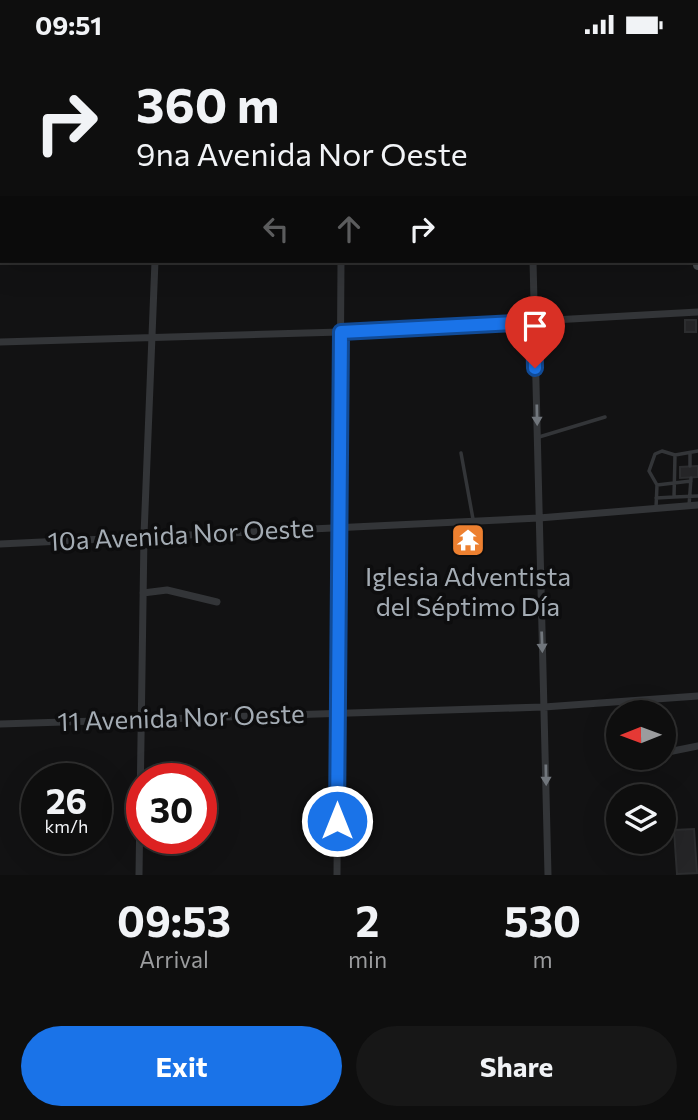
<!DOCTYPE html>
<html lang="en">
<head>
<meta charset="utf-8">
<style>
  :root { --surface:#0e0e0e; --page:#171717; --text:#f1f3f6; --muted:#9b9c9e; --line:#2e2e2e; --accent:#1a73e8 }
  body { margin:0; font-family:Commissioner,sans-serif; background:var(--page); color:var(--text); height:100vh; display:flex; flex-direction:column; font-size:26px; white-space:nowrap }
  * { box-sizing:border-box; margin:0 }
  p { font-size:23px; color:var(--muted) }
  .icon { flex:none; width:38px; height:38px; fill:none; stroke:currentColor; stroke-width:2; stroke-linecap:round; stroke-linejoin:round }
  .map { position:relative; height:826px; overflow:hidden }
  .drawer { display:flex; flex-direction:column; background:var(--surface); flex:1 }
  .drawer>* { flex:none }
  .guide { position:absolute; left:0px; top:0px; width:698px; height:214px; box-shadow:0 7px 28px #0002,0 0 0 2px var(--line); background:#0e0e0e; color:var(--text); overflow:hidden }
  .needle { width:46px; rotate:269deg }
  .fabs { position:absolute; left:606px; top:651px; display:grid; gap:14px }
  .fabs a { display:grid; place-items:center; width:70px; height:70px; border-radius:50%; background:var(--surface); box-shadow:0 7px 28px #0002,0 0 0 2px var(--line); font-size:35px }
  .speed { position:absolute; left:21px; top:714px; display:flex; gap:14px; font-size:35px; font-weight:700; text-align:center }
  .speed>* { display:grid; place-content:center; width:91px; height:91px; border-radius:50%; background:var(--surface); box-shadow:0 7px 28px #0002,0 0 0 2px var(--line); line-height:1 }
  .speed small { font-size:18px; font-weight:400 }
  .speed .limit { border:10px solid #d22; background:#fff; color:#111 }
  .pin { position:absolute; display:grid; place-items:center; width:60px; height:60px; color:#fff; margin:-72px -30px; border-radius:50% 50% 50% 0; rotate:-45deg; box-shadow:0 0 7px #0007 }
  .pin .icon { rotate:45deg }
  .me { position:absolute; width:77px; margin:-38px; rotate:0deg; stroke-linejoin:round; filter:drop-shadow(0 0 5px #0008) }
  .turn { display:flex; align-items:center; gap:24px; height:147px; padding:0 21px; font-size:32px }
  .turn .icon { width:91px; height:91px; stroke-width:2.5 }
  .turn b { display:block; font-size:49px; line-height:60px }
  .lanes { display:flex; align-items:center; height:66px; padding:0 21px; background:#0003; justify-content:center; gap:35px; direction:ltr }
  .lanes .off { opacity:.35 }
  .eta { display:flex; justify-content:space-evenly; align-items:center; height:119px; text-align:center }
  .eta b { font-size:42px; font-weight:700; line-height:49px }
  .primary-button { display:flex; gap:14px; margin-top:auto; padding:14px 21px }
  .primary-button a { flex:1; height:80px; border-radius:42px; background:var(--accent); color:#fff; font-size:28px; font-weight:700; line-height:80px; text-align:center }
  .primary-button a+a { background:var(--page); color:var(--text) }
  .status { display:flex; justify-content:space-between; align-items:center; height:49px; padding:0 35px; background:var(--surface); direction:ltr }
  .status svg { height:19px; fill:currentColor }
  .map>svg:first-child { display:block }
  .building { fill:#252527; stroke:#2c2d2f; stroke-width:2 }
  .lines { fill:none; stroke-linecap:round; stroke-linejoin:round }
  .lane { stroke:#333538; stroke-width:3.5 }
  .street { stroke:#333538; stroke-width:7 }
  .secondary { stroke:#414548; stroke-width:10 }
  .oneway { fill:#71767c }
  .route-casing { stroke:#114b97; stroke-width:18 }
  .route { stroke:#1a73e8; stroke-width:12 }
  .labels { text-anchor:middle; stroke-width:7; stroke-linejoin:round; paint-order:stroke }
  .street-label { font-size:26px; fill:#a4acb4; stroke:#0d0d0e }
  .poi-label { font-size:26px; fill:#a4acb4; stroke:#0d0d0e }
</style>
</head>
<body>
<div class="status"><b>09:51</b><svg viewBox="0 0 49 12"><path d="M0 12V9h3v3zM5 12V6h3v6zM10 12V3h3v9zM15 12V0h3v12zM26 1h20v11H26zM47 4h2v5h-2z"/></svg></div>
<div class="map">
<svg width="698" height="826" viewBox="0 0 698 826">
  <rect width="100%" height="100%" fill="#121213"/>
  <path class="building" d="M 685,271 L 696,271 L 696,283 L 685,283 Z
    M 698,417 L 698,428 L 680,429 L 680,418 Z
    M 694,780 L 697,824 L 677,825 L 674,781 Z"/>
  <g class="lines">
    <path class="lane" d="M 539,388 L 605,368
      M 698,402 L 675,406 L 674,448 L 698,447
      M 461,404 L 473,470
      M 690,417 L 690,405
      M 657,436 L 649,422 L 655,405 L 662,402 L 675,406
      M 656,449 L 674,448
      M 689,457 L 691,429
      M 656,459 L 657,436 L 691,432"/>
    <path class="street" d="M 186,0 L 186,2
      M 268,0 L 268,2
      M 90,2 L 91,0
      M 343,2 L 343,0
      M 0,97 L 2,97
      M 533,212 L 548,826
      M 0,293 L 340,283 L 698,263
      M 0,495 L 539,469 L 698,456
      M 143,544 L 167,541 L 217,553
      M 0,675 L 544,658 L 698,647
      M 663,704 L 698,697
      M 627,710 L 635,709
      M 139,826 L 144,486 L 155,212
      M 337,826 L 341,212"/>
    <path class="secondary" d="M 527,0 L 527,2
      M 693,0 L 693,2
      M 696,61 L 696,66
      M 696,134 L 698,134
      M 696,150 L 698,216"/>
  </g>
  <defs><path id="oneway-solid" d="M-6-.8H1V-3.2L6.5 0L1 3.2V.8H-6Z" transform="scale(1.75)"/></defs>
  <g class="oneway">
    <use href="#oneway-solid" transform="translate(537 366) rotate(89)"/>
    <use href="#oneway-solid" transform="translate(542 593) rotate(88)"/>
    <use href="#oneway-solid" transform="translate(546 726) rotate(89)"/>
  </g>
  <g class="lines">
    <g class="route-casing">
      <path id="route" d="M 337,772 L 341,283 L 534,273 L 535,319"/>
    </g>
    <use href="#route" class="route"/>
  </g>
  <defs>
    <g id="temple-square" transform="scale(1.75)"><rect x="-9" y="-9" width="18" height="18" rx="4" fill="#ed8030" stroke="#0d0d0e"/><path d="M0-6L5-2H3V0L6.5 2.5H4V6H1.5V3h-3V6H-4V2.5H-6.5L-3 0V-2H-5Z" fill="#fff"/></g>
  </defs>
  <g fill-rule="evenodd">
    <use href="#temple-square" x="468" y="491"/>
  </g>
  <g class="labels">
    <g class="street-label">
      <text transform="translate(181 486) rotate(-3)" y="9">10a Avenida Nor Oeste</text>
      <text transform="translate(181 669) rotate(-2)" y="9">11 Avenida Nor Oeste</text>
    </g>
    <g class="poi-label">
      <text x="468" y="537">Iglesia Adventista<tspan x="468" dy="30">del Séptimo Día</tspan></text>
    </g>
  </g>
</svg>
<div class="fabs">
<a><svg class="needle" viewBox="-14 -14 28 28"><path d="M0-13l5 13h-10z" fill="#e53935"/><path d="M0 13l5-13h-10z" fill="#9b9c9e"/></svg></a>
<a><svg class="icon" aria-label="layers" viewBox="0 0 24 24"><path d="M12 4l9 5-9 5-9-5zM3 14l9 5 9-5"/></svg></a>
</div>
<div class="speed"><div>26<small>km/h</small></div><div class="limit">30</div></div>
<div class="pin" style="left:535px;top:319px;background:#d93025"><svg class="icon" aria-label="arrive" viewBox="0 0 24 24"><path d="M6 21V4h12l-3 4 3 4H6"/></svg></div>
<svg class="me" style="left:337px;top:772px" viewBox="-20 -20 40 40"><circle r="17" fill="#1a73e8" stroke="#fff" stroke-width="3"/><path d="M0-11L8 9 0 5-8 9z" fill="#fff"/></svg>
<div class="guide">
<div class="turn"><svg class="icon" aria-label="right" viewBox="0 0 24 24"><path d="M7 20v-9h11M14 6l5 5-5 5"/></svg><div><b>360 m</b>9na Avenida Nor Oeste</div></div>
<div class="lanes"><svg class="icon off" aria-label="left" viewBox="0 0 24 24"><path d="M17 20v-9H6M10 6l-5 5 5 5"/></svg><svg class="icon off" aria-label="ahead" viewBox="0 0 24 24"><path d="M12 20V5M6 11l6-6 6 6"/></svg><svg class="icon" aria-label="right" viewBox="0 0 24 24"><path d="M7 20v-9h11M14 6l5 5-5 5"/></svg></div>
</div>
</div>
<section class="drawer">
<div class="eta">
<div><b>09:53</b><p>Arrival</p></div>
<div><b>2</b><p>min</p></div>
<div><b>530</b><p>m</p></div>
</div>
<div class="primary-button"><a>Exit</a><a>Share</a></div>
</section>
</body>
</html>
